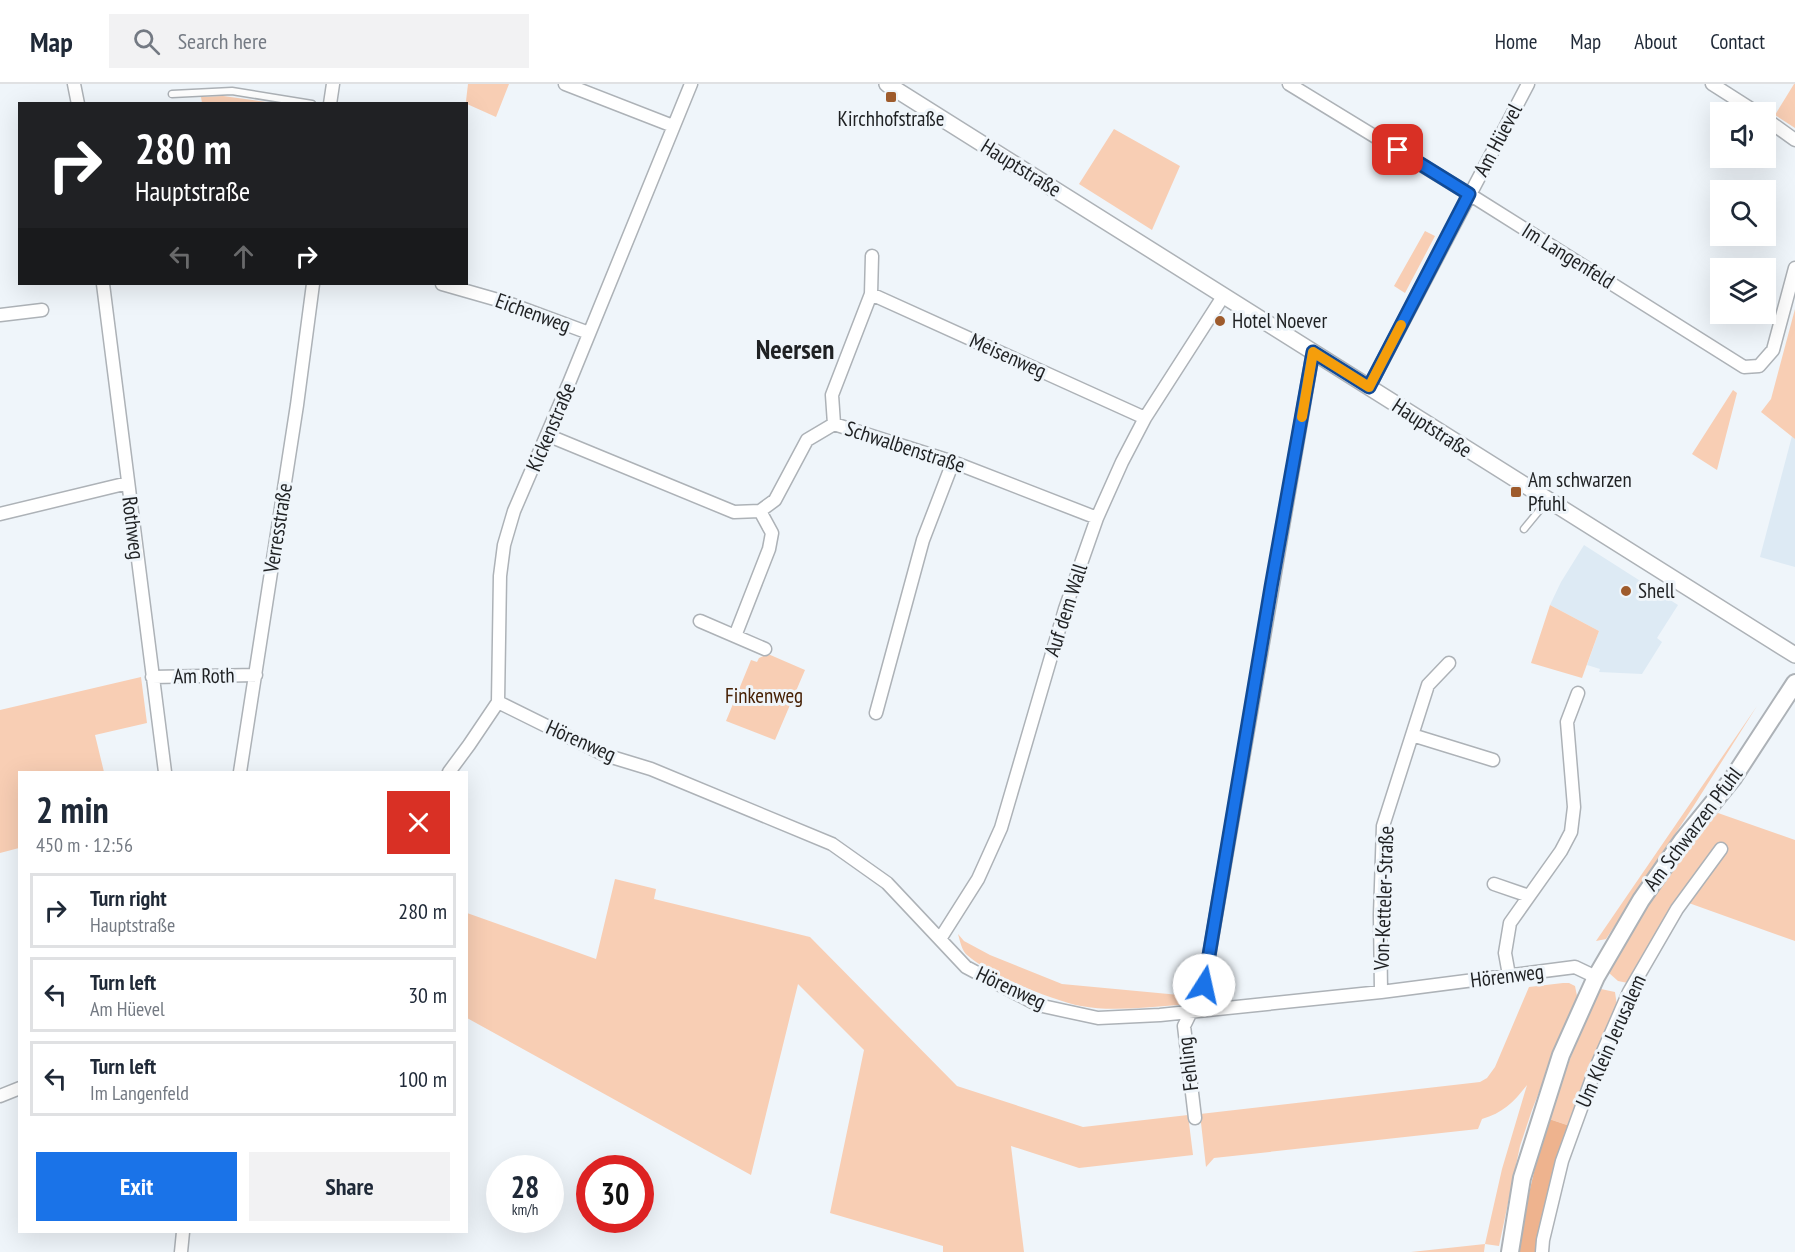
<!DOCTYPE html>
<html lang="en">
<head>
<meta charset="utf-8">
<style>
  :root { --surface:#fff; --page:#f2f2f3; --text:#1f2937; --muted:#747a83; --line:#e0e1e3; --accent:#1a73e8 }
  body { margin:0; font-family:"PT Sans Narrow",sans-serif; background:var(--page); color:var(--text); height:100vh; display:flex; flex-direction:column; font-size:22px; white-space:nowrap }
  * { box-sizing:border-box; margin:0 }
  p { font-size:20px; color:var(--muted) }
  .icon { flex:none; width:33px; height:33px; fill:none; stroke:currentColor; stroke-width:2; stroke-linecap:round; stroke-linejoin:round }
  .map { position:relative; flex:1; overflow:hidden }
  .drawer { position:absolute; left:18px; top:687px; width:450px; height:462px; display:flex; flex-direction:column; background:var(--surface); border-radius:0px; box-shadow:0 6px 24px #0002 }
  .drawer>* { flex:none }
  .top-card { position:absolute; left:18px; top:18px; width:450px; height:183px; border-radius:0px; box-shadow:0 6px 24px #0002; background:#202124; color:#fff; overflow:hidden }
  .controls { position:absolute; left:1710px; top:18px; display:grid; gap:12px }
  .controls a { display:grid; place-items:center; width:66px; height:66px; border-radius:0px; background:var(--surface); box-shadow:0 6px 24px #0002; font-size:30px }
  .speed { position:absolute; left:486px; top:1071px; display:flex; gap:12px; font-size:30px; font-weight:700; text-align:center }
  .speed>* { display:grid; place-content:center; width:78px; height:78px; border-radius:50%; background:var(--surface); box-shadow:0 6px 24px #0002; line-height:1 }
  .speed small { font-size:15px; font-weight:400 }
  .speed .limit { border:9px solid #d22; background:#fff; color:#111 }
  .pin { position:absolute; display:grid; place-items:center; width:51px; height:51px; color:#fff; margin:-26px; border-radius:12px; box-shadow:0 3px 9px #0006 }
  .me { position:absolute; width:66px; margin:-33px; rotate:10deg; stroke-linejoin:round; filter:drop-shadow(0 0 4px #0008) }
  .turn { display:flex; align-items:center; gap:21px; height:126px; padding:0 18px; font-size:27px }
  .turn .icon { width:78px; height:78px; stroke-width:2.5 }
  .turn b { display:block; font-size:42px; line-height:51px }
  .lanes { display:flex; align-items:center; height:57px; padding:0 18px; background:#0003; justify-content:center; gap:30px; direction:ltr }
  .lanes .off { opacity:.35 }
  .round { display:grid; place-items:center; flex:none; width:63px; height:63px; border-radius:0px; background:var(--page) }
  .summary { display:flex; align-items:center; justify-content:space-between; height:102px; padding:0 18px }
  h1 { font-size:36px; font-weight:700; line-height:45px }
  .cta { display:flex; gap:12px; margin-top:auto; padding:12px 18px }
  .cta a { flex:1; height:69px; border-radius:0px; background:var(--accent); color:#fff; font-size:24px; font-weight:700; line-height:69px; text-align:center }
  .cta a+a { background:var(--page); color:var(--text) }
  ul { padding:0; list-style:none }
  li { display:flex; align-items:center; gap:18px; height:75px; margin:0 12px 9px; padding:0 6px; border:3px solid var(--line); border-radius:0px }
  li div { flex:1 }
  li b { display:block; font-size:22px }
  li em { font-style:normal }
  header { display:flex; align-items:center; gap:36px; box-sizing:border-box; height:84px; padding:0 30px; background:var(--surface); border-bottom:2px solid var(--line) }
  header strong { font-size:28px }
  nav { display:flex; gap:33px; margin-inline-start:auto; font-size:21px }
  .search { width:420px; height:54px; background:var(--page); display:flex; align-items:center; gap:15px; box-sizing:border-box; padding:0 21px; border-radius:0px; color:var(--muted); font-size:22px }
  .map>svg:first-child { display:block }
  .built { fill:#ddeaf4 }
  .green { fill:#f8ceb4 }
  .forest { fill:#eeb38e }
  .lines { fill:none; stroke-linecap:round; stroke-linejoin:round }
  .service-casing { stroke:#adb2b7; stroke-width:9 }
  .minor-casing { stroke:#adb2b7; stroke-width:15 }
  .tertiary-casing { stroke:#adb2b7; stroke-width:18 }
  .secondary-casing { stroke:#adb2b7; stroke-width:20 }
  .service { stroke:#fff; stroke-width:6 }
  .minor { stroke:#fff; stroke-width:12 }
  .tertiary { stroke:#fff; stroke-width:15 }
  .secondary { stroke:#fff; stroke-width:16 }
  .route-casing { stroke:#114b97; stroke-width:15 }
  .route { stroke:#1a73e8; stroke-width:10 }
  .slow { stroke:#f59e0b; stroke-width:10 }
  .poi-dot { fill:#9e5b2c; stroke:#eff5fa; stroke-width:2 }
  .labels { text-anchor:middle; stroke-width:6; stroke-linejoin:round; paint-order:stroke }
  .poi-label { font-size:21px; fill:#1f2123; stroke:#eff5fa; text-anchor:start }
  .street-label { font-size:21px; fill:#1f2123; stroke:#eff5fa }
  .park-label { font-size:21px; fill:#472105; stroke:#eff5fa }
  .district-label { font-size:27px; font-weight:bold; fill:#1f2123; stroke:#eff5fa }
</style>
</head>
<body>
<header>
<strong>Map</strong>
<div class="search"><svg class="icon" aria-label="search" viewBox="0 0 24 24"><circle cx="10" cy="10" r="6"/><path d="M15 15l6 6"/></svg>Search here</div>
<nav><a>Home</a><a>Map</a><a>About</a><a>Contact</a></nav>
</header>
<div class="map">
<svg width="1795" height="1168" viewBox="0 0 1795 1168">
  <rect width="100%" height="100%" fill="#eff5fa"/>
  <path class="built" d="M 1792,352 L 1795,355 L 1795,483 L 1760,473 Z
    M 1584,461 L 1678,521 L 1657,554 L 1662,558 L 1642,590 L 1599,588 L 1600,585 L 1587,581 L 1599,547 L 1550,521 L 1561,498 Z"/>
  <path class="green" d="M 468,0 L 509,0 L 496,33 L 467,20 L 466,17 Z
    M 1794,0 L 1795,0 L 1795,44 L 1775,31 Z
    M 223,12 L 273,19 L 275,19 L 202,19 L 201,13 Z
    M 1114,45 L 1180,82 L 1152,146 L 1079,100 Z
    M 1425,147 L 1435,152 L 1405,209 L 1394,202 Z
    M 1795,225 L 1795,355 L 1761,328 L 1771,315 Z
    M 1733,306 L 1737,309 L 1717,386 L 1692,370 Z
    M 1550,521 L 1599,547 L 1582,594 L 1531,579 Z
    M 768,570 L 805,586 L 775,656 L 726,637 L 751,576 L 757,578 L 759,574 Z
    M 141,593 L 147,639 L 95,651 L 104,688 L 20,688 L 19,764 L 0,769 L 0,626 Z
    M 1757,622 L 1693,723 L 1606,855 L 1596,857 Z
    M 1718,729 L 1795,756 L 1795,857 L 1686,818 L 1724,765 L 1716,762 L 1679,813 L 1628,899 L 1618,897 L 1609,889 C 1640,833 1674,776 1718,729 Z
    M 615,795 L 656,805 L 654,815 L 810,853 L 957,1002 L 1083,1043 L 1188,1031 L 1193,1071 L 1079,1084 L 1011,1062 L 1024,1168 L 943,1168 L 943,1162 L 830,1129 L 864,966 L 798,900 L 751,1091 L 467,934 L 467,829 L 596,875 Z
    M 958,850 L 964,857 L 990,871 L 1062,900 L 1190,912 L 1186,919 L 1178,921 C 1146,923 1112,928 1081,922 C 1052,916 989,891 967,871 C 962,867 960,857 958,850 Z
    M 1563,899 L 1569,899 L 1575,902 L 1577,912 L 1532,1026 L 1520,1062 L 1499,1162 L 1485,1160 L 1484,1168 L 1411,1168 L 1485,1160 L 1502,1085 L 1527,1001 C 1514,1018 1503,1029 1482,1035 L 1478,1045 L 1214,1074 L 1206,1083 L 1200,1030 L 1480,998 L 1487,994 L 1495,983 L 1529,903 Z
    M 1601,905 L 1615,908 L 1617,922 L 1601,957 L 1570,1042 L 1549,1035 L 1576,958 Z"/>
  <path class="forest" d="M 1549,1035 L 1570,1042 L 1537,1168 L 1518,1168 C 1525,1123 1535,1079 1549,1035 Z"/>
  <g class="lines">
    <g class="service-casing">
      <path id="service" d="M 172,10 L 232,7 L 312,20
        M 1524,445 L 1547,417"/>
    </g>
    <g class="minor-casing">
      <path id="minor" d="M 74,0 L 78,20
        M 565,0 L 673,42
        M 1289,0 L 1469,110 L 1744,283 L 1759,282 L 1773,266 L 1795,184
        M 1712,0 L 1756,28
        M 330,20 L 333,0
        M 1766,35 L 1795,56
        M 103,200 L 165,688
        M 442,200 L 505,218 L 589,249
        M 871,210 L 1145,334
        M 0,231 L 42,226
        M 1369,303 L 1528,0
        M 834,340 L 832,311 L 871,210 L 872,172
        M 547,351 L 734,428 L 760,427 L 775,416 L 807,356 L 834,340 L 953,378 L 1097,434
        M 0,430 L 128,399
        M 700,537 L 765,565
        M 735,552 L 769,465 L 772,449 L 760,427
        M 152,593 L 256,591
        M 498,618 L 605,671 L 651,685 L 832,760 L 887,799 L 966,883 L 1038,921 L 1098,934 L 1160,931 L 1381,908 L 1575,883 L 1596,893
        M 876,629 L 923,456 L 953,378
        M 1412,651 L 1493,676
        M 240,688 L 297,321 L 313,200
        M 449,688 L 469,661 L 498,618 L 500,492 L 504,461 L 514,427 L 569,299 L 691,0
        M 1494,800 L 1529,812
        M 940,855 L 978,795 L 1001,744 L 1065,525 L 1097,434 L 1122,378 L 1145,334 L 1224,211
        M 1509,891 L 1505,869 L 1510,839 L 1561,767 L 1571,748 L 1574,723 L 1567,638 L 1578,609
        M 1381,908 L 1380,831 L 1383,742 L 1428,601 L 1449,579
        M 0,1012 L 20,1004
        M 1195,1034 L 1184,942 L 1204,901 L 1313,268
        M 181,1168 L 183,1148
        M 1542,1168 L 1543,1156 L 1562,1077 L 1595,986 L 1629,908 L 1677,825 L 1721,765"/>
    </g>
    <g class="tertiary-casing">
      <path id="tertiary" d="M 887,0 L 1795,571"/>
    </g>
    <g class="secondary-casing">
      <path id="secondary" d="M 1510,1168 L 1522,1094 L 1561,971 L 1596,893 L 1641,816 L 1682,757 L 1733,694 L 1795,599"/>
    </g>
    <use href="#service" class="service"/>
    <use href="#minor" class="minor"/>
    <use href="#tertiary" class="tertiary"/>
    <use href="#secondary" class="secondary"/>
  </g>
  <g class="lines">
    <g class="route-casing">
      <path id="route" d="M 1204,901 L 1271,503 L 1313,268 L 1369,303 L 1469,110 L 1398,66"/>
    </g>
    <use href="#route" class="route"/>
    <path class="slow" d="M 1302,333 L 1313,268 L 1369,303 L 1401,241"/>
  </g>
  <g class="poi-dot">
    <rect x="885" y="7" width="12" height="12" rx="3"/>
    <circle cx="1220" cy="237" r="6"/>
    <rect x="1510" y="402" width="12" height="12" rx="3"/>
    <circle cx="1626" cy="507" r="6"/>
  </g>
  <g class="labels">
    <g class="poi-label">
      <text x="891" y="42" text-anchor="middle">Kirchhofstraße</text>
      <text x="1232" y="244">Hotel Noever</text>
      <text x="1528" y="403">Am schwarzen<tspan x="1528" dy="24">Pfuhl</tspan></text>
      <text x="1638" y="514">Shell</text>
    </g>
    <g class="street-label">
      <text transform="translate(1498 56) rotate(-62)" y="7">Am Hüevel</text>
      <text transform="translate(1021 84) rotate(32)" y="7">Hauptstraße</text>
      <text transform="translate(1568 172) rotate(32)" y="7">Im Langenfeld</text>
      <text transform="translate(533 229) rotate(20)" y="7">Eichenweg</text>
      <text transform="translate(1008 272) rotate(24)" y="7">Meisenweg</text>
      <text transform="translate(551 343) rotate(-67)" y="7">Kickenstraße</text>
      <text transform="translate(1432 344) rotate(33)" y="7">Hauptstraße</text>
      <text transform="translate(905 363) rotate(18)" y="7">Schwalbenstraße</text>
      <text transform="translate(133 444) rotate(83)" y="7">Rothweg</text>
      <text transform="translate(278 444) rotate(-81)" y="7">Verresstraße</text>
      <text transform="translate(1066 526) rotate(-72)" y="7">Auf dem Wall</text>
      <text transform="translate(204 592) rotate(-1)" y="7">Am Roth</text>
      <text transform="translate(581 657) rotate(24)" y="7">Hörenweg</text>
      <text transform="translate(1693 745) rotate(-53)" y="7">Am Schwarzen Pfuhl</text>
      <text transform="translate(1384 814) rotate(-88)" y="7">Von-Ketteler-Straße</text>
      <text transform="translate(1507 892) rotate(-7)" y="7">Hörenweg</text>
      <text transform="translate(1011 904) rotate(25)" y="7">Hörenweg</text>
      <text transform="translate(1611 957) rotate(-66)" y="7">Um Klein Jerusalem</text>
      <text transform="translate(1188 980) rotate(-97)" y="7">Fehling</text>
    </g>
    <g class="park-label">
      <text x="764" y="619">Finkenweg</text>
    </g>
    <g class="district-label">
      <text x="795" y="275">Neersen</text>
    </g>
  </g>
</svg>
<div class="controls">
<a><svg class="icon" aria-label="sound" viewBox="0 0 24 24"><path d="M4 9h4l5-4v14l-5-4H4zM17 9q2 3 0 6"/></svg></a>
<a><svg class="icon" aria-label="search" viewBox="0 0 24 24"><circle cx="10" cy="10" r="6"/><path d="M15 15l6 6"/></svg></a>
<a><svg class="icon" aria-label="layers" viewBox="0 0 24 24"><path d="M12 4l9 5-9 5-9-5zM3 14l9 5 9-5"/></svg></a>
</div>
<div class="speed"><div>28<small>km/h</small></div><div class="limit">30</div></div>
<div class="pin" style="left:1398px;top:66px;background:#d93025"><svg class="icon" aria-label="arrive" viewBox="0 0 24 24"><path d="M6 21V4h12l-3 4 3 4H6"/></svg></div>
<svg class="me" style="left:1204px;top:901px" viewBox="-20 -20 40 40"><circle r="19" fill="#fff"/><path d="M0-13L10 11 0 6-10 11z" fill="#1a73e8"/></svg>
<div class="top-card">
<div class="turn"><svg class="icon" aria-label="right" viewBox="0 0 24 24"><path d="M7 20v-9h11M14 6l5 5-5 5"/></svg><div><b>280 m</b>Hauptstraße</div></div>
<div class="lanes"><svg class="icon off" aria-label="left" viewBox="0 0 24 24"><path d="M17 20v-9H6M10 6l-5 5 5 5"/></svg><svg class="icon off" aria-label="ahead" viewBox="0 0 24 24"><path d="M12 20V5M6 11l6-6 6 6"/></svg><svg class="icon" aria-label="right" viewBox="0 0 24 24"><path d="M7 20v-9h11M14 6l5 5-5 5"/></svg></div>
</div>
<section class="drawer">
<div class="summary"><div><h1>2 min</h1><p>450 m · 12:56</p></div><a class="round" style="background:#d93025;color:#fff"><svg class="icon" aria-label="close" viewBox="0 0 24 24"><path d="M6 6l12 12M18 6L6 18"/></svg></a></div>
<ul>
<li><svg class="icon" aria-label="right" viewBox="0 0 24 24"><path d="M7 20v-9h11M14 6l5 5-5 5"/></svg><div><b>Turn right</b><p>Hauptstraße</p></div><em>280 m</em></li>
<li><svg class="icon" aria-label="left" viewBox="0 0 24 24"><path d="M17 20v-9H6M10 6l-5 5 5 5"/></svg><div><b>Turn left</b><p>Am Hüevel</p></div><em>30 m</em></li>
<li><svg class="icon" aria-label="left" viewBox="0 0 24 24"><path d="M17 20v-9H6M10 6l-5 5 5 5"/></svg><div><b>Turn left</b><p>Im Langenfeld</p></div><em>100 m</em></li>
</ul>
<div class="cta"><a>Exit</a><a>Share</a></div>
</section>
</div>
</body>
</html>
